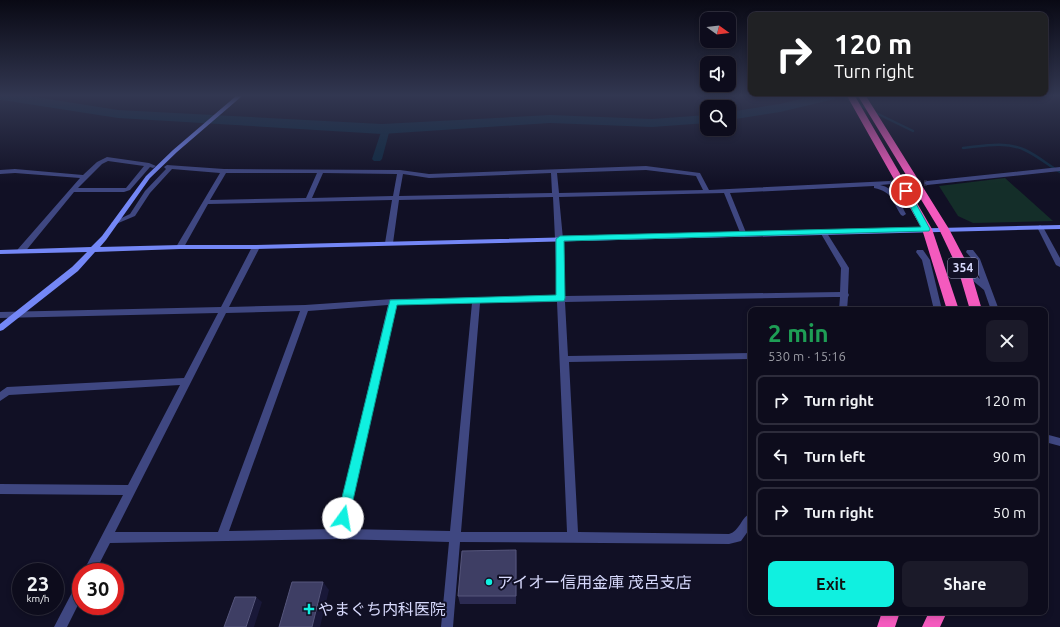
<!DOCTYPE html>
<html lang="en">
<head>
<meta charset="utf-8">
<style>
  :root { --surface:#0d0c1c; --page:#1b1a29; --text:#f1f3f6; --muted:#9a9ba3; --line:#2d2c3b; --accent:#10f0e0 }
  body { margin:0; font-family:Ubuntu,"Noto Sans JP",sans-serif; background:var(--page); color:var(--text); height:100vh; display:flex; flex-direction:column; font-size:15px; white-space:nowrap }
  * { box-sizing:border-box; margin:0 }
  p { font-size:13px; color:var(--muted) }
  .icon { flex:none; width:22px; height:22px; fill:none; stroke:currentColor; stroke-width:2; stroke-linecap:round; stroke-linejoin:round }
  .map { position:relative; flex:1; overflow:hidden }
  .drawer { position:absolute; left:748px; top:307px; width:300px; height:308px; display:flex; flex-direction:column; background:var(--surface); border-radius:8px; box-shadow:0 2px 6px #0003,0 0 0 1px var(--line) }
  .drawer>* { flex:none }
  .guide { position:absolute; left:748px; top:12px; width:300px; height:84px; border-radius:8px; box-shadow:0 2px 6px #0003,0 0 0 1px var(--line); background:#202124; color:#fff; overflow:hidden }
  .needle { width:26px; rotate:105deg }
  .fabs { position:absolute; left:700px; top:12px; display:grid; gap:8px }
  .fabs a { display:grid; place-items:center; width:36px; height:36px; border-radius:8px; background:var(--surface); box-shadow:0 2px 6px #0003,0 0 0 1px var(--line); font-size:20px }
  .speed { position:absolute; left:12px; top:563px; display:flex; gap:8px; font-size:20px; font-weight:700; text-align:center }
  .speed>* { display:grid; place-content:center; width:52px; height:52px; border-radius:50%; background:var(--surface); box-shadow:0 2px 6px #0003,0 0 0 1px var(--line); line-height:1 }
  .speed small { font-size:10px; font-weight:400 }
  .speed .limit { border:6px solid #d22; background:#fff; color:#111 }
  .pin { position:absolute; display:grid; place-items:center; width:34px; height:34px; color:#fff; margin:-17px; border:2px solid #fff; border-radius:50%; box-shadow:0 1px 4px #0007 }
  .me { position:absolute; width:44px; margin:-22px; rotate:13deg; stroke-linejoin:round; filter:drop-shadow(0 0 3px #0008) }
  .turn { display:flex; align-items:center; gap:14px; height:84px; padding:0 20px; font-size:18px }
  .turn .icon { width:52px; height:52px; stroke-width:2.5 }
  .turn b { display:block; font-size:28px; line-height:34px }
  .round { display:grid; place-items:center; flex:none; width:42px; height:42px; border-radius:8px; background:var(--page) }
  .summary { display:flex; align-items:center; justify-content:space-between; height:68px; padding:0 20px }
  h1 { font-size:24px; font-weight:700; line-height:30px; color:#1e9e55 }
  .cta { display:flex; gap:8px; margin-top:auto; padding:8px 20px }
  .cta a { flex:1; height:46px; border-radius:8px; background:var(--accent); color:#111; font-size:16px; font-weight:700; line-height:46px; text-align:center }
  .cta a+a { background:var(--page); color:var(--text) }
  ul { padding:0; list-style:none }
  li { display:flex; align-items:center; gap:12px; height:50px; margin:0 8px 6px; padding:0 12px; border:2px solid var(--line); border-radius:8px }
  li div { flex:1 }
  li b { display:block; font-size:15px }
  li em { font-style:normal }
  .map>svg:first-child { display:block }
  .green { fill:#142e29 }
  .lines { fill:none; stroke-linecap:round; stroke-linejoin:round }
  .stream { stroke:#0e2941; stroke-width:2.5 }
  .canal { fill:#0e2941; fill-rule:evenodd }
  .river { fill:#0e2941; fill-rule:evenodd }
  .street-tunnel { stroke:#2f2e45; stroke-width:5.5; stroke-dasharray:5.5 3; stroke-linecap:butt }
  .street { fill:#3f4781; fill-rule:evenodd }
  .secondary { fill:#7487f6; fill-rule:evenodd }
  .highway { fill:#f45abe; fill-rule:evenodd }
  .wall { fill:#2c2b52 }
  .shaded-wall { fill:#191838 }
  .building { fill:#3e3e64; stroke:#56567c }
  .route { fill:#10f0e0; stroke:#0a9c92 }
  .poi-dot { fill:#10f0e0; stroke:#111025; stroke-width:1.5 }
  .labels { text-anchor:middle; stroke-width:4; stroke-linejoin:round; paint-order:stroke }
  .shield { fill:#111025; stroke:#9c9dbc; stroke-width:1 }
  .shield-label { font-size:12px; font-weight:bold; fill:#d7d9fc }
  .near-poi-label { font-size:16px; fill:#d7d9fc; stroke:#111025; text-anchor:start }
</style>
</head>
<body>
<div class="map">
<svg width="1060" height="627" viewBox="0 0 1060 627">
  <rect width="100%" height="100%" fill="#111025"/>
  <path class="green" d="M 1005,178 L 1053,221 L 973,223 L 958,216 L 939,186 Z"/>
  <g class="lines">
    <path class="stream" d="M 841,96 L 913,131
      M 963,148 C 983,146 1006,141 1025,150 C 1038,156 1048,165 1060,172"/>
    <path class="canal" d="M 386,126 L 390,129 L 382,159 L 380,161 L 374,161 L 372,159 L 382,129 Z"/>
    <path class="river" d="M 0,96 L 29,96 L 118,110 L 382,124 L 550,115 L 652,119 L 707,115 L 707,123 L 652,127 L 550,123 L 382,134 L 118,118 L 2,100 L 0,100 Z
      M 813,96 L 837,96 L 835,99 L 780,112 L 729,120 L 729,112 L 780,104 Z"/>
    <path class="street-tunnel" d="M 890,183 L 927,183"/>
    <path class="street" d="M 107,157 L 149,163 L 156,166 L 153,168 L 150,167 L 130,190 L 124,192 L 74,192 L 24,253 L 18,253 L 17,251 L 18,249 L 80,178 L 15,173 L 0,174 L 0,170 L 15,169 L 83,175 L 97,162 ZM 108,161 L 144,166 L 126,188 L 78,188 L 102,164 Z
      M 167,165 L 224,169 L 400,170 L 429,174 L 646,166 L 700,173 L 709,190 L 890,181 L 893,183 L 892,184 L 880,185 C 895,188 900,202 906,214 L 903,216 L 901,215 C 892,201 893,192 874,188 L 874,186 L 730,193 L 747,235 L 744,237 L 741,235 L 724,193 L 559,197 L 563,239 L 565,296 L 840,292 L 841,268 L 820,232 L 823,230 L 825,230 L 849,268 L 848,293 L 849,295 L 848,297 L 847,310 L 839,310 L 840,297 L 834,297 L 565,302 L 568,356 L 751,353 L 751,359 L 569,362 L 578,532 L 729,534 C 740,531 741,517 751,513 L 751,527 L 741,541 L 729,544 L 460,542 L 453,627 L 441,627 L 449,542 L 339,539 L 110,543 L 95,572 L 83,572 L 123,495 L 0,494 L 0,484 L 128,485 L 180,385 L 9,395 L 0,401 L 0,392 L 7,387 L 184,378 L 218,313 L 0,318 L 0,312 L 221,307 L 252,247 L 256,245 L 260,247 L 229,307 L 305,305 L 393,299 L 557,296 L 555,239 L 553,197 L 399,200 L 393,243 L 389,245 L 385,243 L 392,200 L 208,204 L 184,247 L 180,249 L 176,247 L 220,173 L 172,169 L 150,193 L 135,216 L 116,224 L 112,224 L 111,223 L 130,214 L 145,191 L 166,169 L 164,167 ZM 646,170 L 696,176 L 703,190 L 559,193 L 557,173 ZM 226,173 L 317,173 L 306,198 L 210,200 ZM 323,173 L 397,174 L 393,196 L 312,198 ZM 551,173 L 552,193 L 399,196 L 403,174 L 429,178 ZM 557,302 L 567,532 L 461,532 L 480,303 ZM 472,303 L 450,531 L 346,529 L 396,305 ZM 388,305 L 335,529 L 229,531 L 308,311 ZM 300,311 L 218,532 L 115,532 L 226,313 Z
      M 1060,167 L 1060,171 L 927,185 L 924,183 L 927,181 Z
      M 1040,225 L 1043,227 L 1060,258 L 1060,267 L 1056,265 L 1037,227 Z
      M 917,250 L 923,250 L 930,260 L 942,310 L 934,310 L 922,260 L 916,252 Z
      M 967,250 L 973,250 L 980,259 L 999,310 L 991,310 L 984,290 L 960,270 L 964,268 L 967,268 L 980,279 L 973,260 L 966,252 Z
      M 1045,434 L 1060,438 L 1060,446 L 1045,442 Z
      M 81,581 L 81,599 L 67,627 L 54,627 L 77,583 Z"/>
    <path class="secondary" d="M 236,96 L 242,96 L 177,152 L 150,178 L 106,240 L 100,247 L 180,245 L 256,245 L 1060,225 L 1060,229 L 256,249 L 180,249 L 95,252 L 78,271 L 3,330 L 0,331 L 0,324 L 72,267 L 87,252 L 0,254 L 0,250 L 91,247 L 102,236 L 146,176 L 173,150 Z"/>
    <path class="highway" d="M 847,96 L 855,96 L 932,229 L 959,310 L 947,310 L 922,229 Z
      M 858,96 L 866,96 L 949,229 L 970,269 L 982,310 L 970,310 L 958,269 L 939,229 Z
      M 882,612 L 900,612 L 895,627 L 877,627 Z
      M 929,612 L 947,612 L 940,627 L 922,627 Z"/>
  </g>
  <path class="wall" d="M 517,559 L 516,604 L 460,604 L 458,596 Z"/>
  <path class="shaded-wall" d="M 516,550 L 517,559 L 516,604 Z
    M 323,582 L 329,590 L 320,627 L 312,627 Z
    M 256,597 L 262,602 L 254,627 L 246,627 Z"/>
  <path class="building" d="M 516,550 L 516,596 L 458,596 L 462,551 Z
    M 292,582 L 323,582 L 312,627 L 279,627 Z
    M 235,597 L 256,597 L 246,627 L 224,627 Z"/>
  <linearGradient id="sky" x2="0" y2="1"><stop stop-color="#090914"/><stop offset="0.52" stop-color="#323751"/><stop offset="1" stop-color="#323751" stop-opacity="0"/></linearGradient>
  <rect width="1060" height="184" fill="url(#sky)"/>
  <path class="route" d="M 906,189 L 909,191 L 930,229 L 929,231 L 564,241 L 565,298 L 564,301 L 397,305 L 349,518 L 347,522 L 343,524 L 339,522 L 337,518 L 390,300 L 556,295 L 556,239 L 560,236 L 921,227 L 902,191 Z"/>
  <g class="poi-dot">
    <circle cx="489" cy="582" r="4"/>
    <path d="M307 603h4v4h4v4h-4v4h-4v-4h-4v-4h4z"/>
  </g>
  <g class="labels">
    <rect class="shield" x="948" y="258" width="30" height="20" rx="3"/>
    <g class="shield-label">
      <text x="963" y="272">354</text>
    </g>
    <g class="near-poi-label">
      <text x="497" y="588">アイオー信用金庫 茂呂支店</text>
      <text x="318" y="615">やまぐち内科医院</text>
    </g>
  </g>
</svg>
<div class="fabs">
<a><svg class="needle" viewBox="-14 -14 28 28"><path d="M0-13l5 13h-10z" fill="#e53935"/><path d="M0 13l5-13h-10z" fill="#9a9ba3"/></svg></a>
<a><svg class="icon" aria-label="sound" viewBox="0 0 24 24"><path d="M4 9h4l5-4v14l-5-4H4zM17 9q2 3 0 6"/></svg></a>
<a><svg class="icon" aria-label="search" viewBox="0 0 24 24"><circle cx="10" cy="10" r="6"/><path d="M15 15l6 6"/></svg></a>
</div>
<div class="speed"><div>23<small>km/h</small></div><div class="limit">30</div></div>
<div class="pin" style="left:906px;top:191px;background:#d93025"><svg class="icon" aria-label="arrive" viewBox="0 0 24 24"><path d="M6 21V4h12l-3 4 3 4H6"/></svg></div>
<svg class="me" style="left:343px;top:518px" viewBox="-20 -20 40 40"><circle r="19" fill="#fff"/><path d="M0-13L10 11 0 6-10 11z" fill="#10f0e0"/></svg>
<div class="guide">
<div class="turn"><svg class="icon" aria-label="right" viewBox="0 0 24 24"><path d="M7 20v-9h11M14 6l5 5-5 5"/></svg><div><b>120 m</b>Turn right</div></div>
</div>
<section class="drawer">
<div class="summary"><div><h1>2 min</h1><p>530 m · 15:16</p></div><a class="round"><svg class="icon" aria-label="close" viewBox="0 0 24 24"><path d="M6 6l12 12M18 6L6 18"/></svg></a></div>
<ul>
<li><svg class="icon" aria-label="right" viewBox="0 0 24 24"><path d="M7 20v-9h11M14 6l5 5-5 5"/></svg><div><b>Turn right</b></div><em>120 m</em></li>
<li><svg class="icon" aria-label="left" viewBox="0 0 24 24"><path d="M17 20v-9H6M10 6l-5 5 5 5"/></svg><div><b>Turn left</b></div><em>90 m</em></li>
<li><svg class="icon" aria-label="right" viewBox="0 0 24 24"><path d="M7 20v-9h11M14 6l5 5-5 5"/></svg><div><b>Turn right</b></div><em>50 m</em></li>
</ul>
<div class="cta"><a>Exit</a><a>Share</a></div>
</section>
</div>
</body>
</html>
